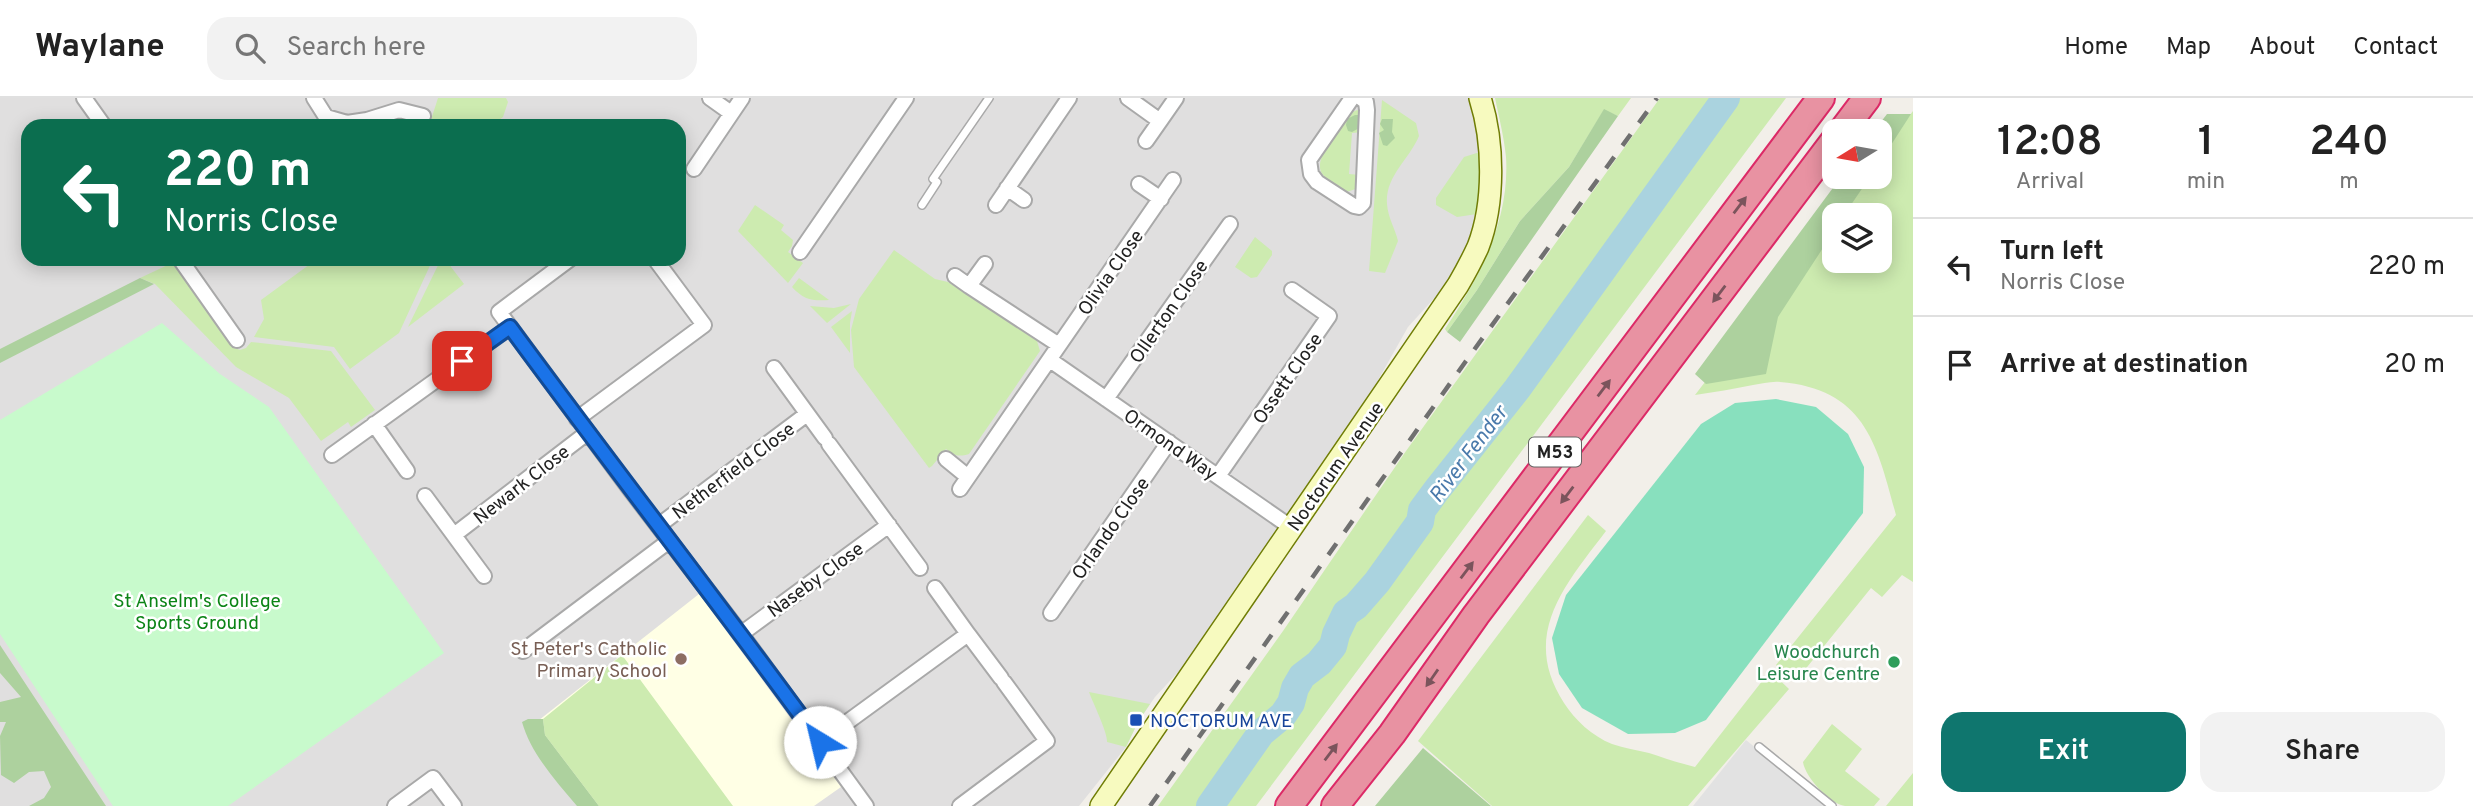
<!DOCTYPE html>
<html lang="en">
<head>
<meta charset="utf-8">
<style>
  :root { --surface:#fff; --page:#f2f2f2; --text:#222; --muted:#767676; --line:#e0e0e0; --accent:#0f766e }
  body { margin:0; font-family:Overpass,sans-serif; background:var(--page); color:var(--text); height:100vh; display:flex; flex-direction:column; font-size:26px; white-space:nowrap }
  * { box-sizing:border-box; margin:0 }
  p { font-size:23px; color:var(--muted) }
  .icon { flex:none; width:38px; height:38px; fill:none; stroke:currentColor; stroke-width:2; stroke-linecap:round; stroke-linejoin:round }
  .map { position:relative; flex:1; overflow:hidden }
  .side { display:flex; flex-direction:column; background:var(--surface); width:560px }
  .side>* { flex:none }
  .banner { position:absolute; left:21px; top:21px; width:665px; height:147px; border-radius:21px; box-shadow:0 4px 18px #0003; background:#0b6e4f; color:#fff; overflow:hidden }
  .needle { width:46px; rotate:259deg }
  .buttons { position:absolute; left:1822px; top:21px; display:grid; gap:14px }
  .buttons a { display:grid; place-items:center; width:70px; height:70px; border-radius:14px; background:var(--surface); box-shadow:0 4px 18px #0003; font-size:35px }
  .pin { position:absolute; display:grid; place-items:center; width:60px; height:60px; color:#fff; margin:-30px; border-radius:14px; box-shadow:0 4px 10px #0006 }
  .me { position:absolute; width:77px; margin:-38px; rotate:324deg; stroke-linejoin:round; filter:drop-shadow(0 0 5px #0008) }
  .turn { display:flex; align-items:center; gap:24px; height:147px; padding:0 28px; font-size:32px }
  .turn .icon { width:91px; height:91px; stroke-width:2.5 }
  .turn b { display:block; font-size:49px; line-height:60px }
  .eta { display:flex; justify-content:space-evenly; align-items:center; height:119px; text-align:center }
  .eta b { font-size:42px; font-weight:600; line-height:49px }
  .primary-button { display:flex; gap:14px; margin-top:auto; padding:14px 28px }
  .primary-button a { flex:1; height:80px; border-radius:21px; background:var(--accent); color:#fff; font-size:28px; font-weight:600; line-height:80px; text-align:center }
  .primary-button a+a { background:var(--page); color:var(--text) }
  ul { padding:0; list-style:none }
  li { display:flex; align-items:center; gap:21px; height:98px; padding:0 28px; border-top:2px solid var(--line) }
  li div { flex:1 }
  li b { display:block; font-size:26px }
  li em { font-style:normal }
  header { display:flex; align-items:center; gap:42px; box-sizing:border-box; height:98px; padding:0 35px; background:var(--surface); border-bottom:2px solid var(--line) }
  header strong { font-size:33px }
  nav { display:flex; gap:38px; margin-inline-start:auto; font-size:24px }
  .search { width:490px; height:63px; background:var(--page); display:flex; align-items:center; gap:18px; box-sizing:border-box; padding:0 24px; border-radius:21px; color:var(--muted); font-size:26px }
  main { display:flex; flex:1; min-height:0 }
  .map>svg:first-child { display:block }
  .residential { fill:#e0dfdf; fill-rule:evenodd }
  .education { fill:#ffffe5 }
  .grass { fill:#cdebb0; fill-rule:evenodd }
  .forest { fill:#add19e }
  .park { fill:#c8facc }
  .pitch { fill:#88e0be }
  .parking { fill:#e2e2e2 }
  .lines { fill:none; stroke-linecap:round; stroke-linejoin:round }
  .river { stroke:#aad3df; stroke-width:28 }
  .lane-casing { stroke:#a9a9a9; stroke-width:10 }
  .street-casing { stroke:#a9a9a9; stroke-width:18 }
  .secondary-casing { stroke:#707d05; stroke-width:24 }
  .highway-casing { stroke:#dc2a67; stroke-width:30 }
  .lane { stroke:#fff; stroke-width:7 }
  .street { stroke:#fff; stroke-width:14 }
  .secondary { stroke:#f7fabf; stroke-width:21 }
  .highway { stroke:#e892a2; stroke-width:26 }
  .rail { stroke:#707070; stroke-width:4.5; stroke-dasharray:14 14; stroke-linecap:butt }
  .oneway { fill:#7b545c }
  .route-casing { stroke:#114b97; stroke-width:18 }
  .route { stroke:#1a73e8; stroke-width:12 }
  .education-dot { fill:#8d6e63; stroke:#fff; stroke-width:2.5 }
  .leisure-dot { fill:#2e9e5b; stroke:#fff; stroke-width:2.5 }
  .transit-dot { fill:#1a4fb4; stroke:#fff; stroke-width:2.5 }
  .labels { text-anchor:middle; stroke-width:5; stroke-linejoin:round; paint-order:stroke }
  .shield { fill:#fff; stroke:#646464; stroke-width:2 }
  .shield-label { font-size:18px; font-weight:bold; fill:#222 }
  .street-label { font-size:19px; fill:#222; stroke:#fff }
  .park-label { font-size:19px; fill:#0c8416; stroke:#fff }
  .education-label { font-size:19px; fill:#785e54; stroke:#fff; text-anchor:end }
  .leisure-label { font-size:19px; fill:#27864d; stroke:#fff; text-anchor:end }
  .transit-label { font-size:19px; fill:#164399; stroke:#fff; text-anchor:start }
  .water-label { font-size:21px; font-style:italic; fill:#4a7aab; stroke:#fff }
</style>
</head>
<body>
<header>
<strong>Waylane</strong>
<div class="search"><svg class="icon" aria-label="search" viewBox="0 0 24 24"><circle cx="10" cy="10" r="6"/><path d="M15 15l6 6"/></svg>Search here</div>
<nav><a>Home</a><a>Map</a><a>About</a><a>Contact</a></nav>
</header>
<main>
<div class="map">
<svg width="1913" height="708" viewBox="0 0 1913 708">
  <rect width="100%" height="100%" fill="#f2efe9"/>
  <path class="residential" d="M 0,0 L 1473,0 L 1481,31 L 1483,90 L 1474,136 L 1448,185 L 1408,229 L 1356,321 L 1192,559 L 1155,599 L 1138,624 L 1126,649 L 1079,708 L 0,708 ZM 28,28 L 679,28 L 679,161 L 28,161 Z"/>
  <path class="education" d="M 699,496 L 841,689 L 814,708 L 595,708 L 534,626 Z"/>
  <path class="grass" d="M 438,0 L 506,0 L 508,4 L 503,19 L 491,28 L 429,28 Z
    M 1495,0 L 1631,0 L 1618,18 L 1604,12 L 1569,69 L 1520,123 L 1477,192 L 1447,234 L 1445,231 C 1479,180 1510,123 1506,59 C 1504,39 1499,19 1495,0 Z
    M 1660,0 L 1786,0 L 1256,708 L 1158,708 L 1283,533 L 1406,353 Z
    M 1382,2 L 1416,25 L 1419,38 C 1409,62 1385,78 1387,106 C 1388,120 1395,130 1398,143 L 1385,175 L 1369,173 Z
    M 1360,11 L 1363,34 L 1352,35 L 1349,76 L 1360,77 L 1358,90 L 1347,94 C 1340,89 1329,84 1323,77 C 1310,62 1342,28 1352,14 Z
    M 1913,13 L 1913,484 L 1902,477 L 1882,499 L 1871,490 L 1795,584 L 1776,567 L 1896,417 C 1877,346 1865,291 1780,284 C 1771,283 1762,286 1753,287 C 1734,291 1714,294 1695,297 L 1862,79 L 1880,79 L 1880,57 ZM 1834,117 L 1880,117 L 1880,163 L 1834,163 Z
    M 1483,53 L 1477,116 L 1457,119 L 1436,107 L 1436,100 L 1464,59 Z
    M 755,107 L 784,127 L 781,132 L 793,142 L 792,148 L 788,154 L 803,165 L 788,185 L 738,133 Z
    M 1255,139 L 1272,153 L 1272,157 L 1257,179 L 1251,180 L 1235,169 Z
    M 894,152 L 935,181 L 948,184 L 1037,243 L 1040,253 L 969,356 C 959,359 954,358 946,351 L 932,368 L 929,370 L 854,269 L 851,232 L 859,201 Z
    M 317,161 L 433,161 L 399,235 L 350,271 L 334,249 L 254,239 L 264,221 L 261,202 Z
    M 441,161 L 445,161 L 464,186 L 408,229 Z
    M 172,165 L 235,250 L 240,252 L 246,250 L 251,244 L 331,253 L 375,312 L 351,329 L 348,324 L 321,343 L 289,300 L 236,269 L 155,186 L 140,180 Z
    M 799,180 L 829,202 C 812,203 804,202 792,189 Z
    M 851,206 L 827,225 L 810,208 L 834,210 Z
    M 852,213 L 850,225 L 850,255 L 831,229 Z
    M 1588,417 L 1606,433 C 1565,487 1520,537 1564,605 C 1575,622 1592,638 1612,646 C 1624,650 1637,652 1649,655 C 1664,660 1679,665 1695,669 L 1770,573 L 1789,591 L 1688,708 L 1492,708 L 1418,643 Z
    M 622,557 L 733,708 L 599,708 L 545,637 L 543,621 Z
    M 1089,594 L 1150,606 L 1138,624 L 1126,649 L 1107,644 C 1108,635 1093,605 1089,594 Z
    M 1832,626 L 1862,651 L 1845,673 L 1880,701 L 1874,708 C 1864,708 1854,708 1845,708 C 1830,706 1805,679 1803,664 Z
    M 1913,675 L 1913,708 L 1886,708 Z"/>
  <path class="forest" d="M 1604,11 L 1618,18 L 1460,244 L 1447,234 L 1477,192 L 1520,123 L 1569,69 Z
    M 1887,16 L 1911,16 L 1880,64 L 1880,33 L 1874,33 Z
    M 1355,17 L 1363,17 L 1363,28 L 1352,34 L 1348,33 L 1346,27 L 1347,21 Z
    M 1382,21 L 1393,21 L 1392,34 L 1395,40 L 1387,48 L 1383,47 L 1379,35 L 1384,32 L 1380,26 Z
    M 1841,79 L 1870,79 L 1844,117 L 1834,117 L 1834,133 L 1778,219 L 1766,276 L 1706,286 L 1695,276 Z
    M 140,180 L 154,186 L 0,265 L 0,251 Z
    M 0,547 L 106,708 L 29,708 L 44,700 L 51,689 L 44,673 L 29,674 L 14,685 L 1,677 L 0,638 L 6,624 L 0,624 L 0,604 L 21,599 L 0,575 Z
    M 528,621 L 543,621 L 545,637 L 599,708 L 577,708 C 556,683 531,656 522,624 Z
    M 1423,650 L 1491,708 L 1375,708 Z"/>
  <path class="park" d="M 162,225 L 220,276 L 269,309 L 444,555 L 228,708 L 113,708 L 0,536 L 0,322 Z"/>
  <path class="pitch" d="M 1776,301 L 1816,309 L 1848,336 L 1864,369 L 1863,415 L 1706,622 L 1675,635 L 1628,636 L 1582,610 L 1559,576 L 1552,540 L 1566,497 L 1701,326 L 1735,305 Z"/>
  <path class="parking" d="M 1746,642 L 1827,708 L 1693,708 Z"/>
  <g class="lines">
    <path class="river" d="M 1210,708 L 1261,635 L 1283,617 L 1291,605 L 1295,590 L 1302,578 L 1319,565 L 1333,548 L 1336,536 L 1346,515 L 1356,508 L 1377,484 L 1420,424 L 1422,412 L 1436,393 L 1517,291 L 1726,0"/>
    <g class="lane-casing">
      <path id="lane" d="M 922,107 L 937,84 L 933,81 L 989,0
        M 1759,649 L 1832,708"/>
    </g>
    <g class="street-casing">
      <path id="street" d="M 84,0 L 104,28
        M 314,0 L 326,19 L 347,25 L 367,22 L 399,12 L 423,18
        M 710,0 L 731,15
        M 1128,0 L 1160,23 L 1176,0
        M 1352,0 L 1309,62 L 1311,76 L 1317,84 L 1354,108 L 1359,109 L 1363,105 L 1367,12 L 1366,4 L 1361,0
        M 1146,43 L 1160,23
        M 694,71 L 742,0
        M 1139,86 L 1161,101
        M 1007,90 L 1024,102
        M 996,107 L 1069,0
        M 800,154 L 906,0
        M 180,161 L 237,242
        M 570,161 L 499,214 L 629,390 L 741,536 L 866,708
        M 985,166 L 969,188 L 1059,247
        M 955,178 L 969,188
        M 1050,262 L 1292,430
        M 774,270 L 825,340
        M 1106,301 L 1230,126
        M 577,321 L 704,227 L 655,161
        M 374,326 L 407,373
        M 829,346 L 920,470
        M 332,357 L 510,229
        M 946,361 L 968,379
        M 1218,378 L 1329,218 L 1292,192
        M 960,391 L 1173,82
        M 425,398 L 484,478
        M 658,428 L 807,316
        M 454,437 L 587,335
        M 1051,515 L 1169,344
        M 741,536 L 889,427
        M 968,536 L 1001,580
        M 523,553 L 669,443
        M 820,644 L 968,536 L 935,490
        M 395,708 L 433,680 L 454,708
        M 960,708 L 1047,643 L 1004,584"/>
    </g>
    <g class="secondary-casing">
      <path id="secondary" d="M 1101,708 L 1458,187 C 1465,175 1472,162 1478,149 C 1495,105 1494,44 1480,0"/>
    </g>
    <g class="highway-casing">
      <path id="highway" d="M 1842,33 L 1867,0
        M 1289,708 L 1821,0
        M 1335,708 L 1392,636 L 1476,517 L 1834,43"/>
    </g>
    <use href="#lane" class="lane"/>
    <use href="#street" class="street"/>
    <use href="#secondary" class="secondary"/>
    <use href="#highway" class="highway"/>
    <path class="rail" d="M 1150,708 L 1466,263 L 1657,0"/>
  </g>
  <defs><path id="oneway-solid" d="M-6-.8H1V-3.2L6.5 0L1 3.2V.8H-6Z" transform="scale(1.75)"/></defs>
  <g class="oneway">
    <use href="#oneway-solid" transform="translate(1740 107) rotate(-53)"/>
    <use href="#oneway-solid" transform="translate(1719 196) rotate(127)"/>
    <use href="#oneway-solid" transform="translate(1604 290) rotate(-53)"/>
    <use href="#oneway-solid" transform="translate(1567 397) rotate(127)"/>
    <use href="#oneway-solid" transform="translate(1467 472) rotate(-53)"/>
    <use href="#oneway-solid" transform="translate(1432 580) rotate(125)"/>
    <use href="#oneway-solid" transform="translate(1331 654) rotate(-53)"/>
  </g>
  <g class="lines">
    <g class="route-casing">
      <path id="route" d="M 462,263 L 510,229 C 612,368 718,504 820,644"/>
    </g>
    <use href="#route" class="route"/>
  </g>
  <circle class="education-dot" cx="681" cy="561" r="7"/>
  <circle class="leisure-dot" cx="1894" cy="564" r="7"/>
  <rect class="transit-dot" x="1129" y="615" width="14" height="14" rx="3.5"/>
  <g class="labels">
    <rect class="shield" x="1529" y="339.5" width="52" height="29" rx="5"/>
    <g class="shield-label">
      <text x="1555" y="360">M53</text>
    </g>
    <g class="street-label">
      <text transform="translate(1110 174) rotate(-55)" y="7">Olivia Close</text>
      <text transform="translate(1168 213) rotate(-55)" y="7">Ollerton Close</text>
      <text transform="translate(1287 280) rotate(-55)" y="7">Ossett Close</text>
      <text transform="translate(1171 346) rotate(35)" y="7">Ormond Way</text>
      <text transform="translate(1335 368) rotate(-55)" y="7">Noctorum Avenue</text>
      <text transform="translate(733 372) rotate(-37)" y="7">Netherfield Close</text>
      <text transform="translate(521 386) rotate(-38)" y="7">Newark Close</text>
      <text transform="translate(1110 430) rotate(-55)" y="7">Orlando Close</text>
      <text transform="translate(815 481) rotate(-36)" y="7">Naseby Close</text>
    </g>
    <g class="park-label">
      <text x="197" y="509">St Anselm's College<tspan x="197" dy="22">Sports Ground</tspan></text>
    </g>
    <g class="education-label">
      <text x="667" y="557">St Peter's Catholic<tspan x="667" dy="22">Primary School</tspan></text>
    </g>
    <g class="leisure-label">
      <text x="1880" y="560">Woodchurch<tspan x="1880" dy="22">Leisure Centre</tspan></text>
    </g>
    <g class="transit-label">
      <text x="1150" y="629">NOCTORUM AVE</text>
    </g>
    <g class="water-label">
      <text transform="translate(1468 356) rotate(-53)" y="7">River Fender</text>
    </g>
  </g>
</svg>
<div class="buttons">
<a><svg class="needle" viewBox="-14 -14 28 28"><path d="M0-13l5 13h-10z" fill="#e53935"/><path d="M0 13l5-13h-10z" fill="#767676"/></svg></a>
<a><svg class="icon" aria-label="layers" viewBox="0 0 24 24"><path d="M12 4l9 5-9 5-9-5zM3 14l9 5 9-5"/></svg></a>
</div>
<div class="pin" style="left:462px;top:263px;background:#d93025"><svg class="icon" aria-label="arrive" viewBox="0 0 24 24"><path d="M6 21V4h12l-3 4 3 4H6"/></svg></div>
<svg class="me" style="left:820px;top:644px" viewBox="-20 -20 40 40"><circle r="19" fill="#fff"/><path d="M0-13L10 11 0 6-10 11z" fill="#1a73e8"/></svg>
<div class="banner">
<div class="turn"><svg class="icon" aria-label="left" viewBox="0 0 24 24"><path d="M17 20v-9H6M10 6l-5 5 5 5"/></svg><div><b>220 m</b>Norris Close</div></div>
</div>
</div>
<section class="side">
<div class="eta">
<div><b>12:08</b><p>Arrival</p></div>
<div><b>1</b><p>min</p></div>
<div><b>240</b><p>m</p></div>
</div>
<ul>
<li><svg class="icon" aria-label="left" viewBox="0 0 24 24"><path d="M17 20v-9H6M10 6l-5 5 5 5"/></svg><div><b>Turn left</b><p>Norris Close</p></div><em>220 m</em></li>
<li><svg class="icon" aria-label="arrive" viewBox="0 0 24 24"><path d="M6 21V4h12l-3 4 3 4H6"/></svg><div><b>Arrive at destination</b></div><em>20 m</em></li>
</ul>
<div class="primary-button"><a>Exit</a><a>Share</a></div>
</section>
</main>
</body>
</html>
